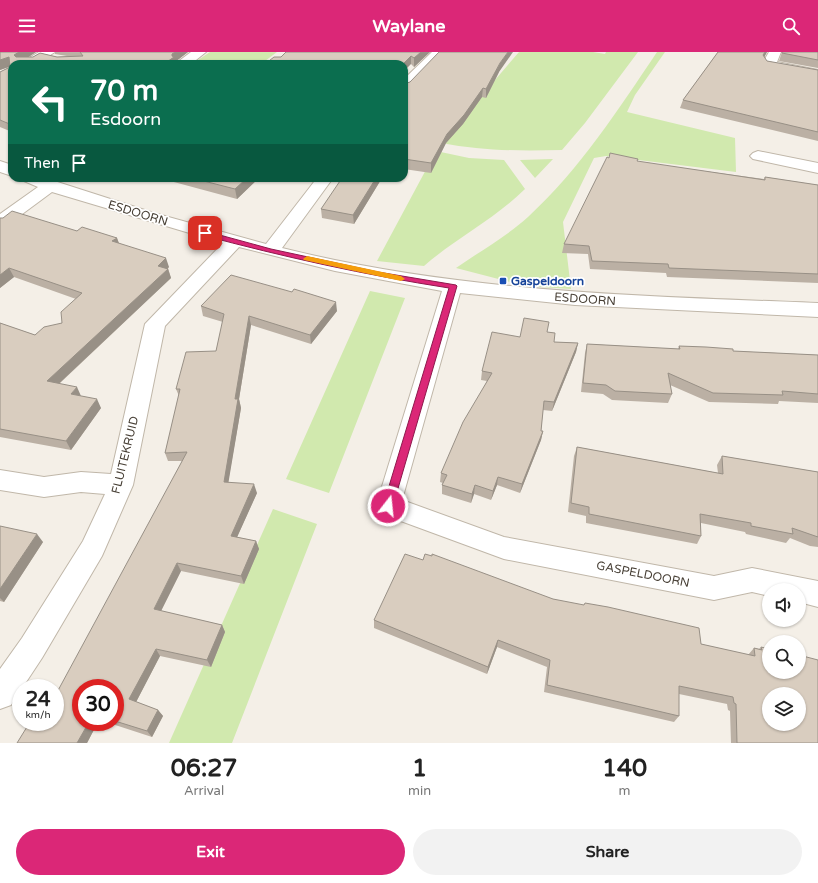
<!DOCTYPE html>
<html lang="en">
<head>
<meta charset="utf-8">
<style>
  :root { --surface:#fff; --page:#f2f2f2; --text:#222; --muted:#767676; --accent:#db2777 }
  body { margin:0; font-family:"Varela Round",sans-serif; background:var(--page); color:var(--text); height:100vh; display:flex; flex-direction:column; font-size:15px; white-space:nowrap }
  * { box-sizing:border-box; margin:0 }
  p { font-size:13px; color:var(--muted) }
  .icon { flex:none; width:22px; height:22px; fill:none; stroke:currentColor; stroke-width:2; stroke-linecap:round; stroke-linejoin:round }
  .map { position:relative; height:691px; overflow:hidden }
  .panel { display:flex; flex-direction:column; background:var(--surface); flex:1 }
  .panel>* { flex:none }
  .banner { position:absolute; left:8px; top:8px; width:400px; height:122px; border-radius:12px; box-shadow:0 1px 3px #0004; background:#0b6e4f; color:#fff; overflow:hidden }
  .tools { position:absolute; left:762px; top:531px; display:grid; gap:8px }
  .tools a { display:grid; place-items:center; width:44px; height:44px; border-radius:50%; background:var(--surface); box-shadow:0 1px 3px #0004; font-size:20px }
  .speed { position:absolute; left:12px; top:627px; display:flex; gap:8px; font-size:20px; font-weight:700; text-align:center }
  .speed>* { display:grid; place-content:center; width:52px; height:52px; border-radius:50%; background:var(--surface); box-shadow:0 1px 3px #0004; line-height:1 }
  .speed small { font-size:10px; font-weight:400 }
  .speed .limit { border:6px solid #d22; background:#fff; color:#111 }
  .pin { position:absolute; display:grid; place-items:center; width:34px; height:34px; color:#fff; margin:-17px; border-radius:8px; box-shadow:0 2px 6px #0006 }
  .me { position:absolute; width:44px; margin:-22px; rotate:16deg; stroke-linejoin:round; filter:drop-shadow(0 0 3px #0008) }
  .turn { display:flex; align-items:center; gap:14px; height:84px; padding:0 16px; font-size:18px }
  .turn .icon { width:52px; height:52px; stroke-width:2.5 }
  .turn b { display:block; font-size:28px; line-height:34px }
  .then { display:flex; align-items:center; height:38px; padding:0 16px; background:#0003; gap:8px; font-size:15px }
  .eta { display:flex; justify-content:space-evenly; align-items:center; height:68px; text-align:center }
  .eta b { font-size:24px; font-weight:800; line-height:28px }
  .primary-button { display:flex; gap:8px; margin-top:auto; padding:8px 16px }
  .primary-button a { flex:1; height:46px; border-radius:24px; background:var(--accent); color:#fff; font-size:16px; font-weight:800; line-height:46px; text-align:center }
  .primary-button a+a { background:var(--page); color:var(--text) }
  header { display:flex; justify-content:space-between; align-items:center; height:52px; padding:0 16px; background:var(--accent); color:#fff; font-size:18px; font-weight:800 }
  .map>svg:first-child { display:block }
  .green { fill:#d1e9ae }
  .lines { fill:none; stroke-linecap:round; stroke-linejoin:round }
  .minor-casing { stroke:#c0b7a9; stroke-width:2 }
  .minor { fill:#fff; fill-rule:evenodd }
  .wall { fill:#bbb0a4 }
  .shaded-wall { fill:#989086 }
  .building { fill:#d9cdbf; stroke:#989086; fill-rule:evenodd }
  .route { fill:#db2777; stroke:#8e194d }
  .slow { fill:#f59e0b }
  .transit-dot { fill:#1a4fb4; stroke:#fff; stroke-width:1.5 }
  .labels { text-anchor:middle; stroke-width:3.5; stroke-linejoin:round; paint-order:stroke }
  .street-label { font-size:12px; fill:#473f35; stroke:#fff }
  .transit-label { font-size:12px; font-weight:bold; fill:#164399; stroke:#fff; text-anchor:start }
</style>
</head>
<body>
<header><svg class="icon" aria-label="menu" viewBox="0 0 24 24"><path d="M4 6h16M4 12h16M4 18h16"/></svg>Waylane<svg class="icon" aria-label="search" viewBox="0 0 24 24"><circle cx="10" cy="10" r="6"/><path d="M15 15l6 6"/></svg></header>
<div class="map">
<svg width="818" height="691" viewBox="0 0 818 691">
  <rect width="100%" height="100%" fill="#f4efe7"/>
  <path class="green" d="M 210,0 L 277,0 L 261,12 L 192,12 Z
    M 519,0 L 593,0 L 605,2 L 606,0 L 638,0 L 585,71 L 562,98 C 520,99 483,99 441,91 Z
    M 657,0 L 665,0 L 635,43 L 627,60 L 735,86 L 736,120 L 606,104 L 594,106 L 563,170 L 571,237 L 526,234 L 456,216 C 480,199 506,185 528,165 C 580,117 618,58 657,0 Z
    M 436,99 L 469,106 L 504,108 L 525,137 C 495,167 456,186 424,214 L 377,209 Z
    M 553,107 L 535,126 L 520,108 Z
    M 370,239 L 405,246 L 329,441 L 286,427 Z
    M 273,457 L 317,472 L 232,691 L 169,691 Z"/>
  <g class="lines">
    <g class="minor-casing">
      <path id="minor" d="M 39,0 L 55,0 L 36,12 L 19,12 Z
        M 191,0 L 206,0 L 191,12 L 175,12 Z
        M 432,0 L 445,0 L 409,38 L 404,39 L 404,27 Z
        M 769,0 L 781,0 L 777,10 L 818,18 L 818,26 L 764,15 L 762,12 Z
        M 758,99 L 818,111 L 818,121 L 753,107 L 750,104 L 753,101 Z
        M 0,109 L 12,113 L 12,124 L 0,120 Z
        M 22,126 L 45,126 L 154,161 L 266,192 L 317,126 L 333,126 L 282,196 C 458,240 638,244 818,251 L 818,265 L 575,253 L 460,241 L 402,448 L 504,485 L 714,524 L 752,516 L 818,529 L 818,555 L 799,550 L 799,538 L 769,538 L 769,544 L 752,540 L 714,548 L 504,507 L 379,461 L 376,454 L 442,239 L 335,219 L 239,195 L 165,274 L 133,433 L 102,504 L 42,606 L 11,653 L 0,657 L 0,617 L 22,586 L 83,489 L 105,442 L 81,440 L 44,445 L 0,438 L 0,418 L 44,425 L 81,420 L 111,422 L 145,272 L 223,191 L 52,140 L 6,174 L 0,175 L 0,162 L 38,135 L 24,129 Z"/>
    </g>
    <use href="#minor" class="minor"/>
  </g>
  <path class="wall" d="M 0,0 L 36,0 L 28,5 L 33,5 L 40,1 L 57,5 L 67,4 L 55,2 L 55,0 L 188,0 L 175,10 L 176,12 L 12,12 L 12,80 L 0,75 L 0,20 L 10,15 L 10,14 L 0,18 Z
    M 286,0 L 430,0 L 414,15 L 411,12 L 281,5 Z
    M 718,0 L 767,0 L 764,5 L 767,9 L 818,18 L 818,89 L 680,56 L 683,48 Z
    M 782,0 L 818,0 L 818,16 L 779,9 Z
    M 499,20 L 486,46 L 482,45 L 463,72 L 446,91 L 431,121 L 404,117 L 404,36 L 410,30 Z
    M 637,110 L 764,127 L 765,125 L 818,133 L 818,231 L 667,225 L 666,221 L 590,217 L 588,202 L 562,201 L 564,192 Z
    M 159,126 L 259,126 L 237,147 Z
    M 382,126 L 354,172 L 322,166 L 321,157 Z
    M 0,166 L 117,186 L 119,191 L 169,215 L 168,216 L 171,226 L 59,332 L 101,356 L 71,398 L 0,385 L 0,271 L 35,283 L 62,271 L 76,247 L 14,225 L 0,236 Z
    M 201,254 L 337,259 L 311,292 L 251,273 L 239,347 L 241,356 L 228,430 L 257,441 L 237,485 L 256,489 L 259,497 L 244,532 L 181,519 L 161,559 L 222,573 L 225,580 L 211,615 L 160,604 L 136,650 L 158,658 L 163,664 L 152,685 L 106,670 L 115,670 L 115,636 L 81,670 L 98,670 L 87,691 L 17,691 L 55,670 L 182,409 L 168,409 L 165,401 L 179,344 L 176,337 L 216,299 L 223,270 L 203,264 Z
    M 547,280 L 554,290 L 578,291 L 576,300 L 552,359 L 543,358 L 541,379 L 543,379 L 541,388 L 520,441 L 497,433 L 491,448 L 474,442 L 471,451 L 442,442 L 442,433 L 443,431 L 440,430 L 441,421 L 487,329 L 481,328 L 482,319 L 520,285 Z
    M 587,292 L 678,297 L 679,294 L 733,299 L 818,303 L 818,351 L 779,349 L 778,352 L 709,350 L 670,333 L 672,342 L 668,351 L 612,348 L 603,342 L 581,340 L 585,301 Z
    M 577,395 L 718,421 L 717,413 L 722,404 L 818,420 L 818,495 L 810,494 L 790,486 L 786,491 L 746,482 L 745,480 L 701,471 L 701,484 L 697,492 L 586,471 L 586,464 L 568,460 L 574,404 Z
    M 0,474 L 43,490 L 4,550 L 0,549 Z
    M 423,508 L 553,547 L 701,592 L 748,603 L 754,596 L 759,597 L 761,595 L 818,691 L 731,691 L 730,659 L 728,658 L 727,652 L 679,642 L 679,664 L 674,670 L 544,640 L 547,615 L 497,595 L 487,622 L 374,576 L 374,568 Z"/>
  <path class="shaded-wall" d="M 19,0 L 36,0 L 18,12 L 14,3 Z
    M 175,0 L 188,0 L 175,10 L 176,12 L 164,12 L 172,2 Z
    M 421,0 L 430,0 L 414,15 L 414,6 Z
    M 508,0 L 513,0 L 499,20 L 486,46 L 486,37 L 500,11 Z
    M 765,0 L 767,0 L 761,11 L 763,3 Z
    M 411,4 L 411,12 L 404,19 L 404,12 L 403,12 Z
    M 9,5 L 12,14 L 0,18 L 0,8 Z
    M 483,36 L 482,45 L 463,72 L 446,91 L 431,121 L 431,111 L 447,82 Z
    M 247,126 L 259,126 L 237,147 L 235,137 Z
    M 376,126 L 382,126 L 354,172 L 353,163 Z
    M 117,186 L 120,195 L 112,189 Z
    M 166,206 L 169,215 L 161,223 L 158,214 Z
    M 9,216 L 14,225 L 0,236 L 0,223 Z
    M 168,217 L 171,226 L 51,339 L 47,329 Z
    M 336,250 L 337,259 L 311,292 L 310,283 Z
    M 249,264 L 251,273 L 239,347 L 241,356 L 227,439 L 224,430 L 235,347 Z
    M 578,291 L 576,300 L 552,359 L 554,350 Z
    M 77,335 L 81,344 L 71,342 Z
    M 97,347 L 101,356 L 71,398 L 66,389 Z
    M 543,379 L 541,388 L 520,441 L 522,432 Z
    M 498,425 L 497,433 L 491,448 L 493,439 Z
    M 254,432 L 257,441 L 234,492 L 231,484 Z
    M 475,433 L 474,442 L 471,451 L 472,442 Z
    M 37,482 L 43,490 L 4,550 L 0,546 L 0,537 Z
    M 256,489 L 259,497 L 244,532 L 241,524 Z
    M 177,511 L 181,519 L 158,565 L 154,557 Z
    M 222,573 L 225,580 L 211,615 L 207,608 Z
    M 498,588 L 497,595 L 487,622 L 488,615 Z
    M 156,597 L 160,604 L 134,654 L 129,647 Z
    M 158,658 L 163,664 L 152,685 L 147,679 Z
    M 89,670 L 98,670 L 87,691 L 77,691 Z"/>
  <path class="building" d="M 0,0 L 19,0 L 14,3 L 16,5 L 33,5 L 40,1 L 57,5 L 83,4 L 80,0 L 175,0 L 172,2 L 172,4 L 174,5 L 164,12 L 12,12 L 12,73 L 0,68 L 0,20 L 10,15 L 9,5 L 0,8 Z
    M 286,0 L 421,0 L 414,6 L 411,4 L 403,12 L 265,12 L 274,5 L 281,5 Z
    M 439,0 L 508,0 L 500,11 L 486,37 L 483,36 L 464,63 L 447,82 L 431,111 L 404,107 L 404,36 L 407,31 L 410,30 Z
    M 718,0 L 765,0 L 763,3 L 767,9 L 818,18 L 818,80 L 683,48 Z
    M 782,0 L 818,0 L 818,8 L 782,1 Z
    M 610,101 L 638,107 L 637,109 L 765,128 L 765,125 L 818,133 L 818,222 L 669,216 L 668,212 L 592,209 L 589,194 L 564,192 L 607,105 L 609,106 Z
    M 192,126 L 247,126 L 235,137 Z
    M 342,126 L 376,126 L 353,163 L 321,157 Z
    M 12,159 L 77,179 L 82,175 L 117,186 L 112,189 L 166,206 L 158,214 L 168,217 L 47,329 L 77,335 L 71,342 L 97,347 L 66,389 L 0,377 L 0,271 L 35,283 L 44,275 L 62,271 L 61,260 L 82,241 L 9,216 L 0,223 L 0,166 L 3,166 Z
    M 231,223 L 292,240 L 294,237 L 336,250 L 310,283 L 249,264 L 235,347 L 238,347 L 224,430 L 254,432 L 231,484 L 256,489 L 241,524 L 177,511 L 154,557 L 222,573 L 207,608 L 156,597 L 129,647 L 158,658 L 147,679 L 115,669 L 115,636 L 81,636 L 81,670 L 89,670 L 77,691 L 17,691 L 30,670 L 55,670 L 55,644 L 187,400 L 165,401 L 180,337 L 176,337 L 186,300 L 216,299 L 224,262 L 201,254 Z
    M 524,266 L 549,270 L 547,280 L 555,281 L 554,290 L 578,291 L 554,350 L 544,349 L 541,379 L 543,379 L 522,432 L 498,425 L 493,439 L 475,433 L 472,442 L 442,433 L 447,423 L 441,421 L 463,370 L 492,321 L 482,319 L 492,280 L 520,285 Z
    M 587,292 L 680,297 L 679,294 L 706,295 L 733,297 L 733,299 L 818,303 L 818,342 L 782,339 L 783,343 L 713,341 L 668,321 L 672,342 L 615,339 L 606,333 L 583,331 Z
    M 577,395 L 723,422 L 722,404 L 818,420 L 818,485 L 792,476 L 793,482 L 751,474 L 751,471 L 700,462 L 701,484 L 589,462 L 589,455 L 571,451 Z
    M 0,474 L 37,482 L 0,537 Z
    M 405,502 L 423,508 L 425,502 L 432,504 L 432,502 L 553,547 L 584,553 L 585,551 L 608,555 L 699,576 L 701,592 L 755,604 L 754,596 L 762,598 L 761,595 L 769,597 L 769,620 L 799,620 L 799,603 L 818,608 L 818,691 L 737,691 L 736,652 L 734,651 L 733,645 L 679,634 L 679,664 L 547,633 L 550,608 L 498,588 L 488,615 L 374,568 ZM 769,642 L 799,642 L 799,672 L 769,672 Z"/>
  <path class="route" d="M 205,179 L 271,197 L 378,220 L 456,233 L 457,234 L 392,457 L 384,457 L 383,454 L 449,236 C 365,223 284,205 202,183 L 201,181 Z"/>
  <path class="slow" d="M 307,204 L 401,224 L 405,227 L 401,229 L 304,208 L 303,207 Z"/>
  <rect class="transit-dot" x="499" y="225" width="8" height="8" rx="2"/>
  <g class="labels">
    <g class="street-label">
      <text transform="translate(138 161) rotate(17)" y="4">ESDOORN</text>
      <text transform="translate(585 247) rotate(4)" y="4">ESDOORN</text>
      <text transform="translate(125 403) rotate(-76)" y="4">FLUITEKRUID</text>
      <text transform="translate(643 522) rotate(11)" y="4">GASPELDOORN</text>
    </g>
    <g class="transit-label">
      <text x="511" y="233">Gaspeldoorn</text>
    </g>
  </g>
</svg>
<div class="tools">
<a><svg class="icon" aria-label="sound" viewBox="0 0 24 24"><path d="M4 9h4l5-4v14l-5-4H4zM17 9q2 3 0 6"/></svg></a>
<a><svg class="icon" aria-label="search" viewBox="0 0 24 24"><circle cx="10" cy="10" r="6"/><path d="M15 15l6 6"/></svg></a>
<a><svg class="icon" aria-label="layers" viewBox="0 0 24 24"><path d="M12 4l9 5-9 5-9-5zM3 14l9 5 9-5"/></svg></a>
</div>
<div class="speed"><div>24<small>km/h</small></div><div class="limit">30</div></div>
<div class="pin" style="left:205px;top:181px;background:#d93025"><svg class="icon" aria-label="arrive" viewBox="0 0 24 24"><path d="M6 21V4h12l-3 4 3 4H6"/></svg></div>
<svg class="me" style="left:388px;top:454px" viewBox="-20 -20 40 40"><circle r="17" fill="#db2777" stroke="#fff" stroke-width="3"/><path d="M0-11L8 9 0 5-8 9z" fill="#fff"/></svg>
<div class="banner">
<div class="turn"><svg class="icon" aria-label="left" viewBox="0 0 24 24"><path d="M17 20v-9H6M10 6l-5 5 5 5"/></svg><div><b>70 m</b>Esdoorn</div></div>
<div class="then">Then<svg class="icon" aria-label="arrive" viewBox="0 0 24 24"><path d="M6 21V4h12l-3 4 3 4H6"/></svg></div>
</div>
</div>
<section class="panel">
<div class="eta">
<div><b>06:27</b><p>Arrival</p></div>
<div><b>1</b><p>min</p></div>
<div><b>140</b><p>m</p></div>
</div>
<div class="primary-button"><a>Exit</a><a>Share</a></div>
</section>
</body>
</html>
